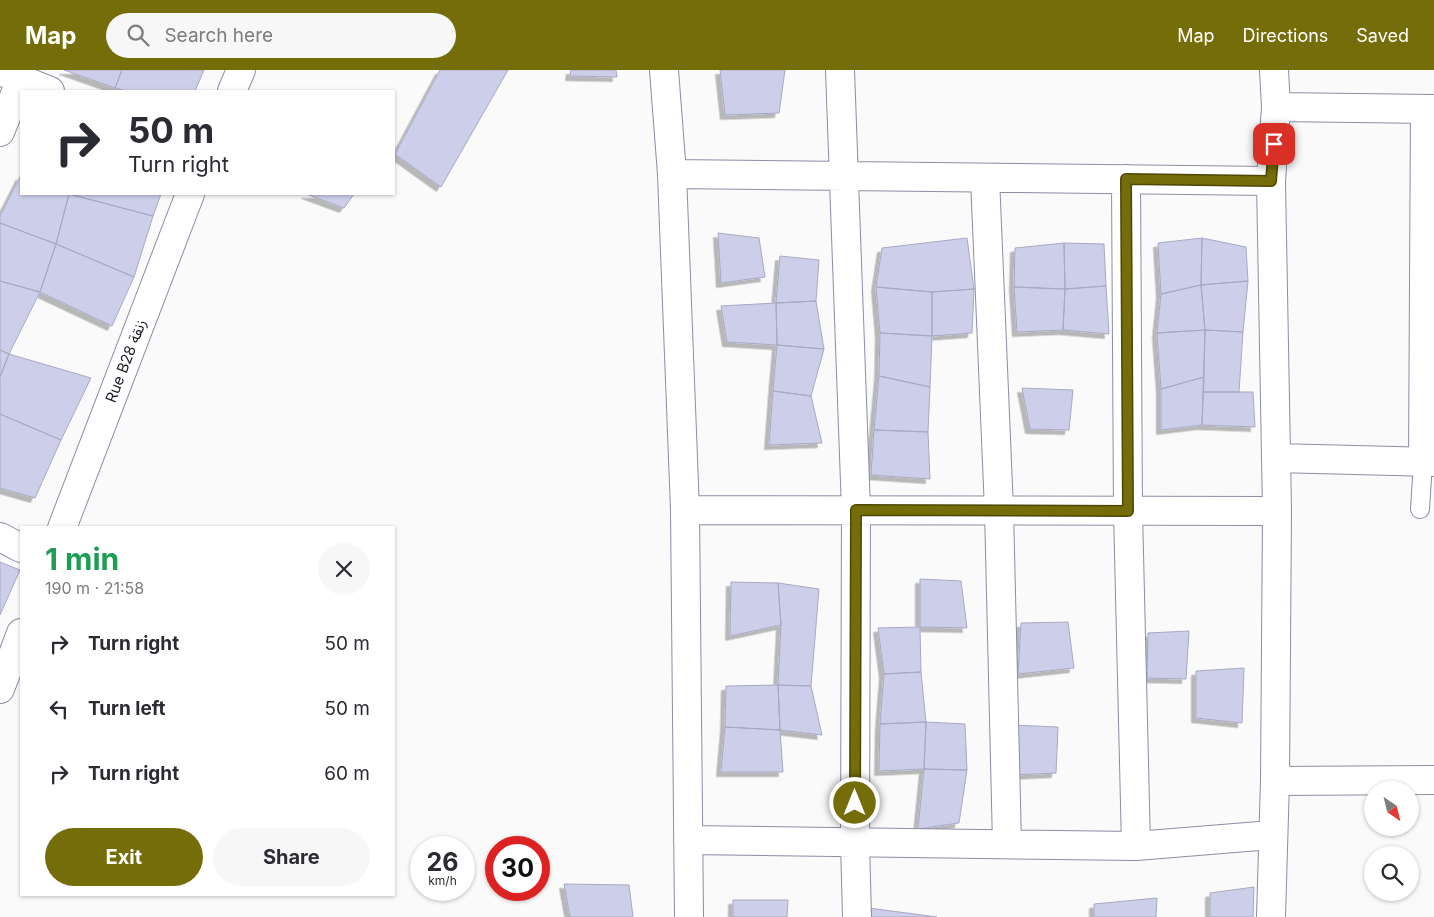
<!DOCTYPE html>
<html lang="en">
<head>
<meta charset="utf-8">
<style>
  :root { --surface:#fff; --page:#f7f7f7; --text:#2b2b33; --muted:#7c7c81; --accent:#756d0a }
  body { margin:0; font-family:Inter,"Noto Sans Arabic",sans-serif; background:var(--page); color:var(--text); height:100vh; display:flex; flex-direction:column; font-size:19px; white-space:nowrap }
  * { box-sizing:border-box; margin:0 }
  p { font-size:16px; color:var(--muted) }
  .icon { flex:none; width:28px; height:28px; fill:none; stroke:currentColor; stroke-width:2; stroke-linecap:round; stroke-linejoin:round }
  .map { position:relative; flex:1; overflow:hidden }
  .side { position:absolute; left:20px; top:456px; width:375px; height:370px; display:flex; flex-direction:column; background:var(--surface); border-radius:0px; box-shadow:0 1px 4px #0004 }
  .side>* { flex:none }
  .guide { position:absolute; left:20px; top:20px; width:375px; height:105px; border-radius:0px; box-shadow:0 1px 4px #0004; background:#fff; color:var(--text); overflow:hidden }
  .needle { width:32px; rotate:145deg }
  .fabs { position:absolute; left:1364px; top:711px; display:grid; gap:10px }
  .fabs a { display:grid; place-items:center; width:55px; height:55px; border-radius:50%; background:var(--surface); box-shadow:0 1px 4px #0004; font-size:25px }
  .speed { position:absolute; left:410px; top:766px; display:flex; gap:10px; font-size:25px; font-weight:700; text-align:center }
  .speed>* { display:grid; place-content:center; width:65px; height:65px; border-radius:50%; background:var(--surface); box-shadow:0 1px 4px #0004; line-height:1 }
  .speed small { font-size:12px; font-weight:400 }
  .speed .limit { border:8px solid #d22; background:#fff; color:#111 }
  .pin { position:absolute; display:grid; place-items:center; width:42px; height:42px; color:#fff; margin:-21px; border-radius:10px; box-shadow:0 2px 8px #0006 }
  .me { position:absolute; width:55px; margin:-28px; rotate:0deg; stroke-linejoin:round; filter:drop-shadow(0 0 4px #0008) }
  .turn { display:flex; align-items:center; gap:18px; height:105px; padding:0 25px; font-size:22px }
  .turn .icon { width:65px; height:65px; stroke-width:2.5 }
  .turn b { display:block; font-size:35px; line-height:42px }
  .round { display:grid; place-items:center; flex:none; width:52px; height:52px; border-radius:26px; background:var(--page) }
  .summary { display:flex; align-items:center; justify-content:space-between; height:85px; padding:0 25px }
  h1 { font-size:30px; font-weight:700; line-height:38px; color:#1e9e55 }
  .cta { display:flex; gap:10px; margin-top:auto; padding:10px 25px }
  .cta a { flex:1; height:58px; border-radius:30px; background:var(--accent); color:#fff; font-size:20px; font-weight:700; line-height:58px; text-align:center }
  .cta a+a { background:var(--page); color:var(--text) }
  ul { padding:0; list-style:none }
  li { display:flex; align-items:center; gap:15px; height:65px; padding:0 25px }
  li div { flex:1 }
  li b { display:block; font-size:19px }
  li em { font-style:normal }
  header { display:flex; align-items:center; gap:30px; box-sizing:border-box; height:70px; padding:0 25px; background:var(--accent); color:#fff }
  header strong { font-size:24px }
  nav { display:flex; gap:28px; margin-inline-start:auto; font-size:18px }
  .search { width:350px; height:45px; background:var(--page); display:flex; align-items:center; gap:12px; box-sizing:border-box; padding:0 18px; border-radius:28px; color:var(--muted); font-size:19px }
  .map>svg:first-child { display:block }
  .building { fill:#cdcee9; stroke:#a7a9c3; filter:url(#shadow) }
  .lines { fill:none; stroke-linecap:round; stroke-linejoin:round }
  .service-casing { stroke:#8b8da6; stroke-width:20 }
  .minor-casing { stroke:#8b8da6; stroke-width:30 }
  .tertiary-casing { stroke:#8b8da6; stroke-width:30 }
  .service { stroke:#fff; stroke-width:18 }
  .minor { stroke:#fff; stroke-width:28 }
  .tertiary { stroke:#fff; stroke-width:28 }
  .route-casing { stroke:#4c4706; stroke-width:12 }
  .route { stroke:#756d0a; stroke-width:9 }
  .labels { text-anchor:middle; stroke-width:5; stroke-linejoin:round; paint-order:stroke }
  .street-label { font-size:15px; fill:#1b1c25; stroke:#fff }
</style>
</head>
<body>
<header>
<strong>Map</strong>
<div class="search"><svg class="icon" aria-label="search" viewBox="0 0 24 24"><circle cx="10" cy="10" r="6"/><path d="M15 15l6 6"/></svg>Search here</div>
<nav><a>Map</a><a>Directions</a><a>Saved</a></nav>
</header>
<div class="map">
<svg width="1434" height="847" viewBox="0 0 1434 847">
  <defs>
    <filter id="shadow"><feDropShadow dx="-4.5" dy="4.5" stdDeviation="0" flood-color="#0004"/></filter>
  </defs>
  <rect width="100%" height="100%" fill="#fafafa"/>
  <path class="building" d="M 64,0 L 122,0 L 115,18 Z
    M 122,0 L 204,0 L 195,21 L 126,21 L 115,18 Z
    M 440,0 L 508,0 L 441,117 L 395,84 Z
    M 571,0 L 616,0 L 617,7 L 570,6 Z
    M 720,0 L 785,0 L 779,43 L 725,45 Z
    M 21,105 L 21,124 L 69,124 L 56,174 L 0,153 L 0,146 Z
    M 69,124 L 161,124 L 153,146 Z
    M 69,124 L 153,146 L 134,207 L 56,174 Z
    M 306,124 L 354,124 L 344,138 Z
    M 0,153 L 56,174 L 40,222 L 0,211 Z
    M 718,163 L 759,168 L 765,207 L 721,213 Z
    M 967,168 L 974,219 L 932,222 L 876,217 L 882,178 Z
    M 1202,168 L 1201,215 L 1161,224 L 1158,173 Z
    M 1202,168 L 1246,177 L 1248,211 L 1201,215 Z
    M 1064,173 L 1104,174 L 1106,216 L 1065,219 Z
    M 1064,173 L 1065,219 L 1014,217 L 1015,178 Z
    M 56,174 L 134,207 L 112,256 L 40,222 Z
    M 780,186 L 819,190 L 816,231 L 776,233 Z
    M 0,211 L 40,222 L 9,284 L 0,280 Z
    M 1248,211 L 1243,262 L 1205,260 L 1201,215 Z
    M 1201,215 L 1205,260 L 1157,263 L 1161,224 Z
    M 1106,216 L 1109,264 L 1063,260 L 1065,219 Z
    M 876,217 L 932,222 L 932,266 L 880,263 Z
    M 1014,217 L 1065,219 L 1063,260 L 1017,262 Z
    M 974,219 L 972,263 L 932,266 L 932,222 Z
    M 816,231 L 824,279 L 777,275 L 776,233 Z
    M 776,233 L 777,275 L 727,272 L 721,236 Z
    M 1205,260 L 1243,262 L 1239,322 L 1203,322 Z
    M 1205,260 L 1204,307 L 1161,319 L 1157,263 Z
    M 880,263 L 932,266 L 930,317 L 879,306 Z
    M 777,275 L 824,279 L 811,326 L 773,321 Z
    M 0,280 L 9,284 L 0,307 Z
    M 9,284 L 91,308 L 61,370 L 0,344 L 0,307 Z
    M 879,306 L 930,317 L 928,362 L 874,360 Z
    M 1204,307 L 1202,355 L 1161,360 L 1161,319 Z
    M 1022,318 L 1073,320 L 1069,360 L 1030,359 Z
    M 773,321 L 811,326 L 822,373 L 769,375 Z
    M 1203,322 L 1253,322 L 1255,357 L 1202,355 Z
    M 0,344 L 61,370 L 35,428 L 0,418 Z
    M 874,360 L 928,362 L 930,409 L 871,405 Z
    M 0,492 L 20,500 L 0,545 Z
    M 920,509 L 961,511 L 967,558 L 920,557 Z
    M 731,512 L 778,513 L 781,555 L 730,566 Z
    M 778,513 L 819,519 L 811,616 L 778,615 L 781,555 Z
    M 1068,552 L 1074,598 L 1018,604 L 1021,553 Z
    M 920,557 L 921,602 L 884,604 L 878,558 Z
    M 1189,561 L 1186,609 L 1147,608 L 1148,563 Z
    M 1244,598 L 1242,653 L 1196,648 L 1196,601 Z
    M 921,602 L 926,652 L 880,654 L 884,604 Z
    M 778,615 L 780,660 L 725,657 L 726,616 Z
    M 778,615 L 811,616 L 822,665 L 780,660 Z
    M 926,652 L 965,654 L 967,700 L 924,699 Z
    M 926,652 L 924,699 L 879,701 L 880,654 Z
    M 1011,655 L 1058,657 L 1056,703 L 1013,705 Z
    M 725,657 L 780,660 L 783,702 L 721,702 Z
    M 924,699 L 967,700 L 959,753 L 918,759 Z
    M 564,814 L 629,815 L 633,847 L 570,847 Z
    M 1254,817 L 1253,847 L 1210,847 L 1210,823 Z
    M 1157,828 L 1156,847 L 1094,847 L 1094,834 Z
    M 733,830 L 788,830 L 787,847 L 733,847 Z
    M 869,838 L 937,847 L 869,847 Z"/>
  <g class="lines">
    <g class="service-casing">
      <path id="service" d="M 1420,439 L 1423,392"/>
    </g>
    <g class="minor-casing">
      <path id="minor" d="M 664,0 L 672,104 L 685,440 L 689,847
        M 840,0 L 856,440 L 855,772 L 857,847
        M 0,1 L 50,21
        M 1276,37 L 1434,39
        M 0,62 L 21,9
        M 672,104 L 1271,111
        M 985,108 L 999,440 L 1007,774
        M 1126,109 L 1128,441 L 1136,776
        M 1276,388 L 1434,392
        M 1423,392 L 1425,39
        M 685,440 L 1277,441
        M 0,467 L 21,478
        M 1275,711 L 1434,710
        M 688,770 L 1136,776 L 1272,765
        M 1271,847 L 1275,711 L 1277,441 L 1271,111 L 1276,37 L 1274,0"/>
    </g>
    <g class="tertiary-casing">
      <path id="tertiary" d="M 232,21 L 241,0
        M 62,458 L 190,124
        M 0,619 L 21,563"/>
    </g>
    <use href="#service" class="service"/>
    <use href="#minor" class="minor"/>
    <use href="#tertiary" class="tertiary"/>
  </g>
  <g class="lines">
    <g class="route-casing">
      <path id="route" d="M 855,733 L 856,440 L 1128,441 L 1126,109 L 1271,111 L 1274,74"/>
    </g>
    <use href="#route" class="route"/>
  </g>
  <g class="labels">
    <g class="street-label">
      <text transform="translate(126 291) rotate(-69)" y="5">Rue B28 زنقة</text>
    </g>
  </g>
</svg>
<div class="fabs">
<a><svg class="needle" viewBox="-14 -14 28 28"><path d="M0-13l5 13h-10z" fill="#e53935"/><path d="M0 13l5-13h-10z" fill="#7c7c81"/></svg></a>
<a><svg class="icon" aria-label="search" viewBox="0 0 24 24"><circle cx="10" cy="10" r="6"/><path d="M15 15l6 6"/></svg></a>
</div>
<div class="speed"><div>26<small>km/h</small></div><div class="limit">30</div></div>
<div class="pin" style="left:1274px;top:74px;background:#d93025"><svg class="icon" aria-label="arrive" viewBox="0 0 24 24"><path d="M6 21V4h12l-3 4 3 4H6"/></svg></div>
<svg class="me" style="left:855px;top:733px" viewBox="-20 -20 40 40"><circle r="17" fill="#756d0a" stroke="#fff" stroke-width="3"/><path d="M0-11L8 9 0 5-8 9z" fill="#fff"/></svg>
<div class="guide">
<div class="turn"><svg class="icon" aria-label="right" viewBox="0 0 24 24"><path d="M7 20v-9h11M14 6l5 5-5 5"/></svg><div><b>50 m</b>Turn right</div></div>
</div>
<section class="side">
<div class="summary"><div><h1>1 min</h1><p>190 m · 21:58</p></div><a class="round"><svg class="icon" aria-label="close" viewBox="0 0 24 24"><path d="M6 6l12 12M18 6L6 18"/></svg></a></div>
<ul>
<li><svg class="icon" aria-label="right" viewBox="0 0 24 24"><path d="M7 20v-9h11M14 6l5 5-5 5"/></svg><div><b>Turn right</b></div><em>50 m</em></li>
<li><svg class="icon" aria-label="left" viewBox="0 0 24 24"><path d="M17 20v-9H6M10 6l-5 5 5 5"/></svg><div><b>Turn left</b></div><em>50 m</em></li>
<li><svg class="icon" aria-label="right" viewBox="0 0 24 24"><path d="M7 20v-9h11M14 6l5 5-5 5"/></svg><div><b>Turn right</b></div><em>60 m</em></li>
</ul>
<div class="cta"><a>Exit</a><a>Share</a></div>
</section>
</div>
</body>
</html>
